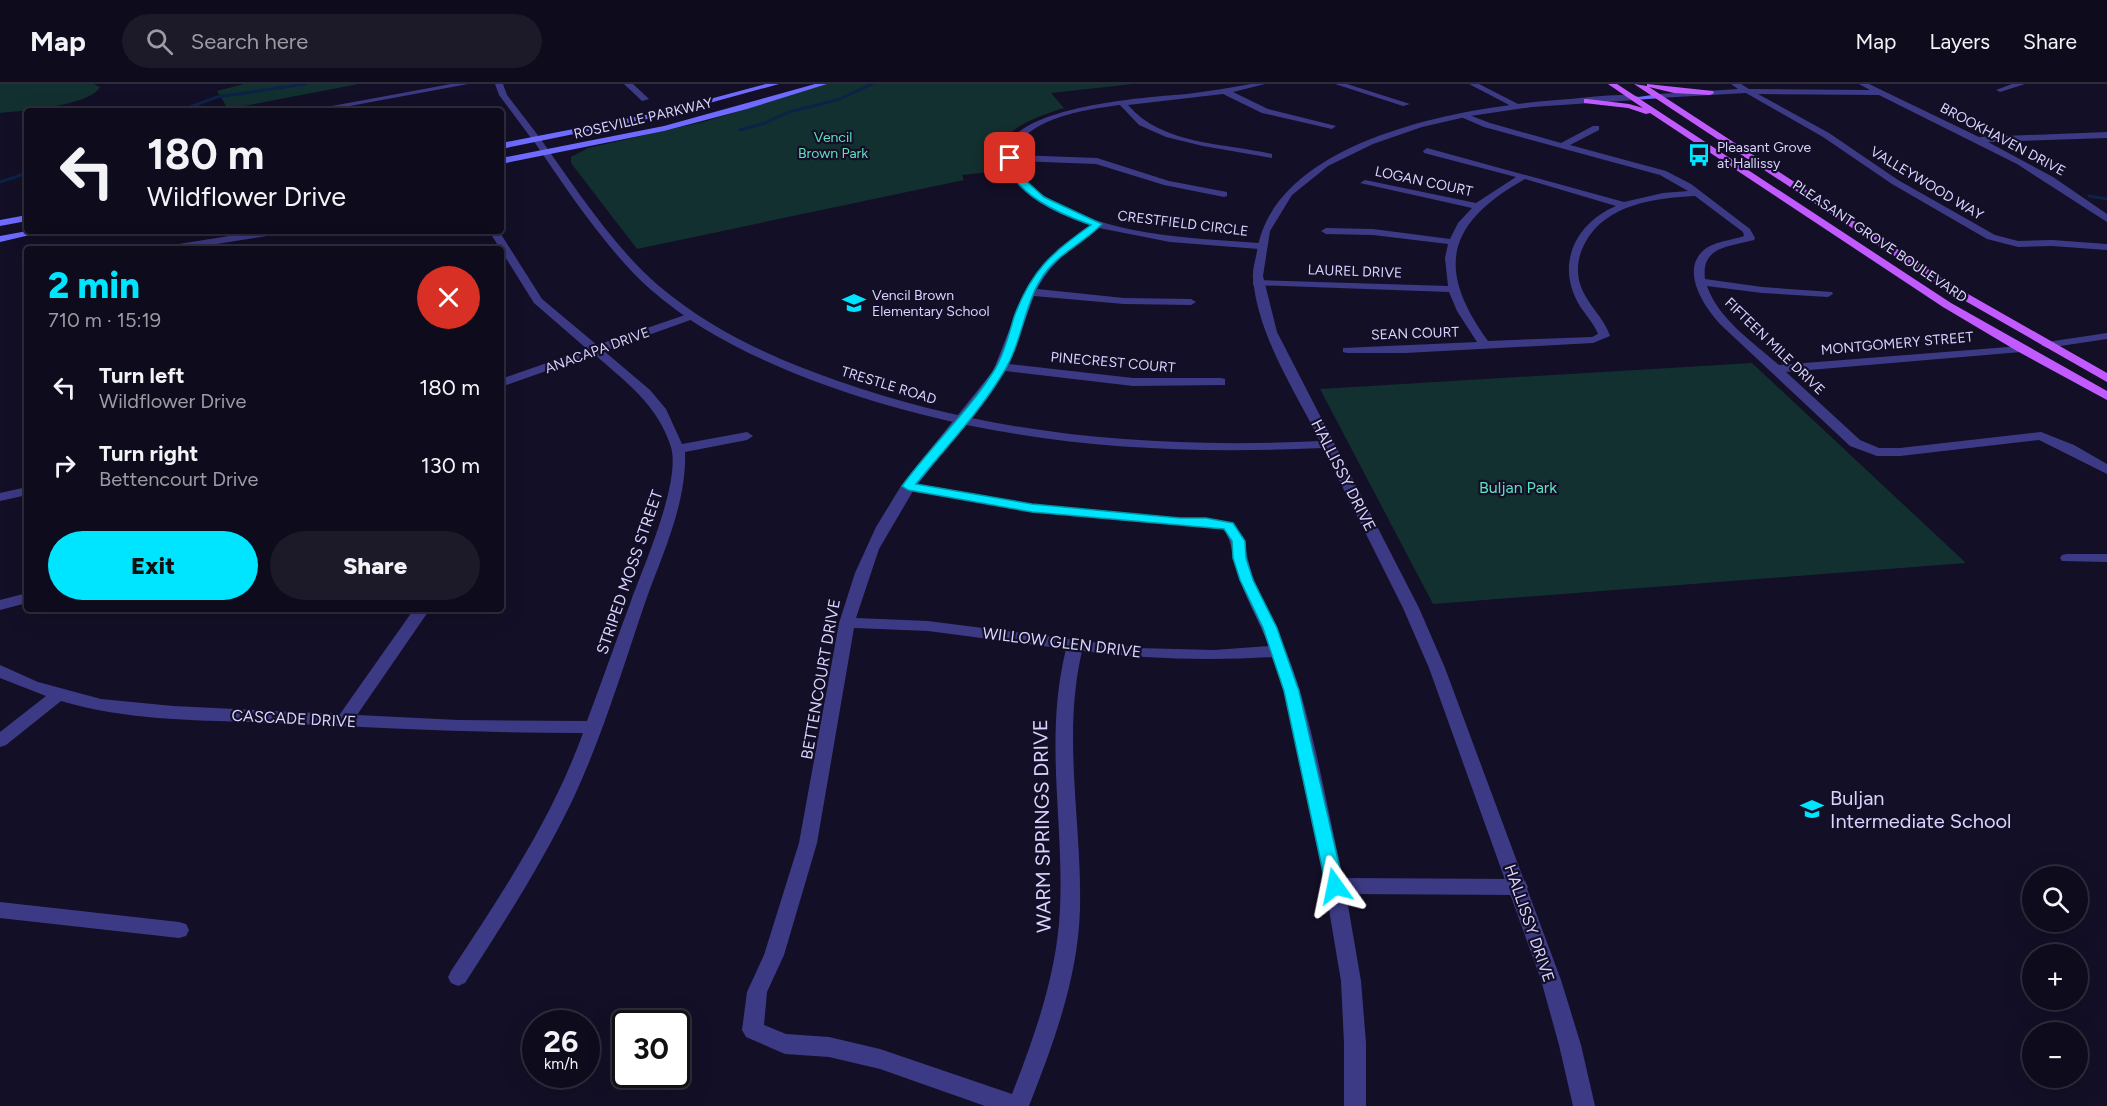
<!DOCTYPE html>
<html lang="en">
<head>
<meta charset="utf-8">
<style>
  :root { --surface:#0e0b1c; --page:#1c1929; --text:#f1f3f6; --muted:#9b9ba3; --line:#2e2b3b; --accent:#00e5ff }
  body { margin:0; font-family:Figtree,sans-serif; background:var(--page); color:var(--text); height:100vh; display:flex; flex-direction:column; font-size:22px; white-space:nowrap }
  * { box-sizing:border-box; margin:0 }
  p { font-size:20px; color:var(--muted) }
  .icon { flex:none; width:33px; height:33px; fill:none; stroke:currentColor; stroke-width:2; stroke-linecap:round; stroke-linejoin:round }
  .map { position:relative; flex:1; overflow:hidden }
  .panel { position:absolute; left:24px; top:162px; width:480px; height:366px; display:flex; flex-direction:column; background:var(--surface); border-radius:6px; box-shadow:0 6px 24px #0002,0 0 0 2px var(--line) }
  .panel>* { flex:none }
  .guide { position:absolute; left:24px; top:24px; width:480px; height:126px; border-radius:6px; box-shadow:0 6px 24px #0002,0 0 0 2px var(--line); background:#0e0b1c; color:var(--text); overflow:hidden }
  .fabs { position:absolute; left:2022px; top:782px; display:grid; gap:12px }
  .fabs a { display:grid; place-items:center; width:66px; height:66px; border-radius:50%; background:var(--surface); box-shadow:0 6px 24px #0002,0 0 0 2px var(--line); font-size:30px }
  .speed { position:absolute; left:522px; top:926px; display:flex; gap:12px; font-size:30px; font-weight:700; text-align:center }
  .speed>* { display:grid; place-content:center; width:78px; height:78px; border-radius:50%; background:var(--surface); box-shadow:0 6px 24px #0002,0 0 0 2px var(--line); line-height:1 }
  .speed small { font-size:15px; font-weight:400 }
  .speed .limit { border:3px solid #111; border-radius:9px; background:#fff; color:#111 }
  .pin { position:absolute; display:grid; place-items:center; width:51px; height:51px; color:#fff; margin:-26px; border-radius:12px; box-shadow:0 3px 9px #0006 }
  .me { position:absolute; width:66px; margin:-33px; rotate:348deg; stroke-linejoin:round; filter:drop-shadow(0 0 4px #0008) }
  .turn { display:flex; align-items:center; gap:21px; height:126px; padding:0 24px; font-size:27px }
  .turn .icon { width:78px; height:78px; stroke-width:2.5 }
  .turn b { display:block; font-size:42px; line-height:51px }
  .round { display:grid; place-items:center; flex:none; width:63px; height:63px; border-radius:32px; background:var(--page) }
  .summary { display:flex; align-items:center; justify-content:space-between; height:102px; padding:0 24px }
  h1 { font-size:36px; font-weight:800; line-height:45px; color:var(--accent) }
  .action { display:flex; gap:12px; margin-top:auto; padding:12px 24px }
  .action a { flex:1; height:69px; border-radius:36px; background:var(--accent); color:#111; font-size:24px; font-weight:800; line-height:69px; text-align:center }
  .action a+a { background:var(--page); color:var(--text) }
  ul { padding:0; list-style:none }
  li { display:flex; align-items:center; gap:18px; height:78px; padding:0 24px }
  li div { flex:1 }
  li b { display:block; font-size:22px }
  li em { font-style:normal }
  header { display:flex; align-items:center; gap:36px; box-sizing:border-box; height:84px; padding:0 30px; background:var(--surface); border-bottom:2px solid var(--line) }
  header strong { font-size:28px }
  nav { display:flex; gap:33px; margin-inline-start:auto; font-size:21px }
  .search { width:420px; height:54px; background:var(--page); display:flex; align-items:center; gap:15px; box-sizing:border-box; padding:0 21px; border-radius:33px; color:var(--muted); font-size:22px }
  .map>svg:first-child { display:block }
  .green { fill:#12302f }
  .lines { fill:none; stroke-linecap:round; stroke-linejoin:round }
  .stream { stroke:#0c2248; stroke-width:3 }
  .minor { fill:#3d3a85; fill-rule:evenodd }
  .tertiary { fill:#3d3a85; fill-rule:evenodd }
  .secondary { fill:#6f6bff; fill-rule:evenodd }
  .primary { fill:#c25bff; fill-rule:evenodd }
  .route { fill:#00e5ff; stroke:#0095a6; stroke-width:1.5 }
  .labels { text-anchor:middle; stroke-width:4.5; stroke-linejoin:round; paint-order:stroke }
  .far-street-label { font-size:14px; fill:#d9d4ff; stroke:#130f26 }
  .far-park-label { font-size:14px; fill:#5fe0c0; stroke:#130f26 }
  .far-poi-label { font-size:14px; fill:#d9d4ff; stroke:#130f26; text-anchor:start }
  .street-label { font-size:16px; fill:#d9d4ff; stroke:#130f26 }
  .park-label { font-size:16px; fill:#5fe0c0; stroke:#130f26 }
  .near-poi-label { font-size:20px; fill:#d9d4ff; stroke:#130f26; text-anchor:start }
  .near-street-label { font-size:20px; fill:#d9d4ff; stroke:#130f26 }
</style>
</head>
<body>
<header>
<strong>Map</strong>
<div class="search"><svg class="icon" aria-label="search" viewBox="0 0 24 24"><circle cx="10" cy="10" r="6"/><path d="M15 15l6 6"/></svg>Search here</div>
<nav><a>Map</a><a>Layers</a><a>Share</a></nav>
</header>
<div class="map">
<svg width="2107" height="1022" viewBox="0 0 2107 1022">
  <rect width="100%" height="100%" fill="#130f26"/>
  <path class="green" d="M 0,0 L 94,0 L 100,3 C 90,22 21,27 0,29 Z
    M 244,0 L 359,0 L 228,25 L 217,7 Z
    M 826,0 L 1133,0 L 1051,9 L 1064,24 C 1036,33 987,48 999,87 L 962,91 L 964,96 L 637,165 L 571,79 L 571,73 L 588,64 L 703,38 Z
    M 1752,279 L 1966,479 L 1433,520 L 1320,305 Z"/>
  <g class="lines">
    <path class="stream" d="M 179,27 L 217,13 L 305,0
      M 740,46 L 765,39 L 789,28 L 840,15 L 872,0
      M 0,98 L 27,89
      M 2089,112 L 2107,115"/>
    <path class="minor" d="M 451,0 L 468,0 L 323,27 L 305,27 Z
      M 495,0 L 503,0 L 507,11 L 540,54 L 540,58 L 534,58 L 499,11 Z
      M 624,0 L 633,0 L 649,15 L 642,17 Z
      M 1251,0 L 1265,0 L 1233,8 L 1268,25 L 1336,42 L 1332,45 L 1262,29 L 1223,10 L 1128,21 C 1162,61 1224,59 1272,70 L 1272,74 L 1203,62 L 1166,53 L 1139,41 L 1120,21 C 1088,25 1023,34 1014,71 L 1097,74 L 1169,97 L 1227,108 L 1227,112 L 1224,113 L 1164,101 L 1096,80 L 1014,77 C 1018,93 1030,102 1043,111 C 1107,153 1185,153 1259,159 L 1264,162 L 1259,165 L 1170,158 L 1099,144 C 1074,160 1051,179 1037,205 L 1124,214 L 1191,215 L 1196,218 L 1191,221 L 1124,220 L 1034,212 L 1009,280 L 1133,294 L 1221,294 L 1225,295 L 1225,301 L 1133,302 L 1005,287 L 986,314 L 918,400 L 1032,420 L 1180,434 L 1206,434 L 1234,439 C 1248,459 1246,477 1255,498 C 1272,535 1289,569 1300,607 C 1318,668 1329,732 1343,794 L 1518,795 L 1525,797 L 1528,803 L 1525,809 L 1518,811 L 1346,810 L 1361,897 L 1366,959 L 1366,1022 L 1344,1022 L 1344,959 L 1341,897 L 1325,802 L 1284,607 L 1272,573 C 1208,577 1146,575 1082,567 C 1062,653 1082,738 1080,825 C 1078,894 1054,958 1029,1022 L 985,1022 L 880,985 L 829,973 L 785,970 L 746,953 L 742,946 L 747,908 L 764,871 L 799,759 L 839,539 L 855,489 L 876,443 L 901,402 L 993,287 L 1022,214 L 1037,188 L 1058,165 L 1090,141 C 1061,132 1021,114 1008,86 C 980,22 1154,13 1187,10 C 1208,7 1230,4 1251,0 ZM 913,407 L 1032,428 L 1224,445 C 1233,460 1233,477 1239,494 C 1247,517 1260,539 1269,562 L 1214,566 L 1138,564 L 928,537 L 856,534 L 879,465 ZM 854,544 L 928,547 L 1066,565 C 1044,655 1064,735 1060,825 C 1057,890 1035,951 1012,1010 L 880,965 L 829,953 L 786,950 L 764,941 L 767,908 L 784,871 L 817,759 Z
      M 1335,0 L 1347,0 L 1410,20 L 1403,22 Z
      M 1469,0 L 1479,0 L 1522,22 L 1515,24 Z
      M 1731,0 L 1741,0 L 1749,5 L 1870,6 L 1859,0 L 1869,0 L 1979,53 L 2107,48 L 2107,54 L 1988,58 L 2053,93 L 2107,130 L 2107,138 L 2017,80 L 1879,11 L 1758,10 L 1829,49 L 1898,96 L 1995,151 L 2018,157 L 2052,156 L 2107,160 L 2107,166 L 2052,162 L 2018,163 L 1987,155 L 1892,100 L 1823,53 L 1746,9 L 1659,14 L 1655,12 L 1659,10 L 1738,5 Z
      M 2012,0 L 2025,0 L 2000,8 L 1996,6 Z
      M 1464,29 L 1490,39 L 1561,59 L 1593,42 L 1599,42 L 1599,46 L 1570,61 L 1666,87 L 1691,100 L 1750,145 L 1755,154 L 1754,156 C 1729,163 1701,162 1705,195 L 1762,203 L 1832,208 L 1833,210 L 1828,213 L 1762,209 L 1707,202 C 1719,236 1753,258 1779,281 L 2021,262 L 2027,265 L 2021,268 L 1786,288 L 1860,356 L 1879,364 L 1900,364 L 2041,348 L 2074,361 L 2107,380 L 2107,390 L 2039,356 L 1900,372 L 1877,372 L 1850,362 L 1721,241 C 1704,223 1677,183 1708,163 C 1719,157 1732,156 1744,152 L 1743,148 L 1695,112 C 1655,114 1606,120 1585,159 C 1578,172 1576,186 1580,200 C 1587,221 1604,233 1610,252 L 1593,259 L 1405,269 L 1347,269 L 1343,268 L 1343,264 L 1477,258 L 1457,227 L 1449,208 L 1253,201 L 1253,197 L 1257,196 L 1448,202 L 1445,174 L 1448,160 L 1373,151 L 1326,150 L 1321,147 L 1326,144 L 1373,145 L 1450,155 L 1458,139 L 1472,124 L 1360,99 L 1365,96 L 1476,119 L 1516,93 L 1424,69 L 1423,67 L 1427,64 L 1624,118 L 1663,109 L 1688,107 L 1660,91 L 1484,43 L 1461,33 L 1460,31 ZM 1525,95 L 1616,122 C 1578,138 1557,176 1576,215 C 1582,228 1593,237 1598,250 L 1592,253 L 1488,257 C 1435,184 1447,139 1525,95 Z
      M 261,147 L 285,147 L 280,150 L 185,165 L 161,165 L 166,162 Z
      M 489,147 L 499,147 L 542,215 L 597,261 L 688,230 L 696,230 L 696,234 L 604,267 L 650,306 L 666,325 L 682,360 L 747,348 L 753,352 L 747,356 L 685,368 C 687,418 663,469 646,516 C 623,583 603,651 573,715 C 542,780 503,840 465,899 L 458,902 L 451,899 L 448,893 L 451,887 C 501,811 552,735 583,649 C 481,649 380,644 278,639 C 206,636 131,638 61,617 L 6,661 L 0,663 L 0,648 L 46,612 L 0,594 L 0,581 L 38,598 L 101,615 L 173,622 L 340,630 L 414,525 L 430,525 L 357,631 L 458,636 L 587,637 C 602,597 616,557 631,517 C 644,481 681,398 671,363 C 658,321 626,298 594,270 L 501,303 L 501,295 L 587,265 L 534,219 Z
      M 2107,249 L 2107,255 L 2047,264 L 2041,261 L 2047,258 Z
      M 27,403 L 27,411 L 0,417 L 0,409 Z
      M 2067,470 L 2107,470 L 2107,478 L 2062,477 L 2060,474 L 2062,471 Z
      M 27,509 L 27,519 L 0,526 L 0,516 Z
      M 0,818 L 179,838 L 186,840 L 189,846 L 186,852 L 179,854 L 0,834 Z"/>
    <path class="tertiary" d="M 1638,12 L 1638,16 L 1635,16 L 1532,23 L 1470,32 L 1422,43 L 1373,60 L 1328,82 L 1292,111 L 1270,147 L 1263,192 L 1277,248 L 1419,524 L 1445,584 L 1561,896 L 1581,961 L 1595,1022 L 1573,1022 L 1559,961 L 1541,896 L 1429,584 L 1403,524 L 1323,364 C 1152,372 991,360 828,302 C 765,279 701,250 650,205 C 608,168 565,103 533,56 L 540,54 C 573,101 616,166 659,202 C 711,246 774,275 838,297 C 994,352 1155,365 1320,357 C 1294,305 1258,252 1253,194 C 1252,185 1256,175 1257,167 C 1276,51 1474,21 1570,15 C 1592,13 1616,9 1638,12 Z"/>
    <path class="secondary" d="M 766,0 L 779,0 L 662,32 L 501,65 L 501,59 L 661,28 Z
      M 815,0 L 827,0 L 747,25 L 664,47 L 501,80 L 501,74 L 664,42 Z
      M 1659,10 L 1663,12 L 1662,14 L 1635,16 L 1631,14 Z
      M 27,131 L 27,137 L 0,142 L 0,136 Z
      M 27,147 L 47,147 L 0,158 L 0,152 Z"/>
    <path class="primary" d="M 1608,0 L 1617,0 L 1951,219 L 2107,307 L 2107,316 L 2017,267 L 1943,223 L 1650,29 L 1646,30 L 1628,24 L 1584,19 L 1584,15 L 1587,15 L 1629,20 L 1643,24 Z
      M 1634,0 L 1647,2 L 1647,0 L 1713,7 L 1714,9 L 1710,11 L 1674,9 L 1649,3 L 1954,202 L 2107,289 L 2107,298 L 1946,206 Z"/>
  </g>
  <path class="route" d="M 1010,72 L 1014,74 L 1021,92 L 1044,113 L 1102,140 C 1083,160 1056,170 1041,195 C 1024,222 1022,257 1006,284 C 982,326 946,363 916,400 L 1032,420 L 1180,434 L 1206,434 L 1233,439 L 1245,457 L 1246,474 L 1253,496 L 1277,544 L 1299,607 L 1344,802 L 1341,807 L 1335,809 L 1329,807 L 1326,802 L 1284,607 L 1263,544 L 1240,496 L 1233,474 L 1232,457 L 1224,445 L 1032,428 L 908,406 L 902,402 C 931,362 969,327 995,285 C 1004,270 1009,250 1014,233 C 1031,187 1051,169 1091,141 C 1060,130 1012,110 1005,74 Z"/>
  <defs>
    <g id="bus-bare" transform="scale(1.8)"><path d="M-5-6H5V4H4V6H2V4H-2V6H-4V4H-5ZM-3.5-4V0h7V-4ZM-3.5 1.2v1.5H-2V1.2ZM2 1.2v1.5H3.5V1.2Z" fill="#00e5ff" stroke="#130f26" stroke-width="2.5" paint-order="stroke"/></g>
    <g id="school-bare" transform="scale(1.8)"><path d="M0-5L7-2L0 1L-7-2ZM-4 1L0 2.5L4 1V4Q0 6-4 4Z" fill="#00e5ff" stroke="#130f26" stroke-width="2.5" paint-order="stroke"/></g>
  </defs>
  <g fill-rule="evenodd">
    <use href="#bus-bare" x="1699" y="71"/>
    <use href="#school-bare" x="854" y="219"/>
    <use href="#school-bare" x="1812" y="725"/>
  </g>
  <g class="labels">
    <g class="far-street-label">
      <text transform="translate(643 34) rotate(-13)" y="5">ROSEVILLE PARKWAY</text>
      <text transform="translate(2003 55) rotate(28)" y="5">BROOKHAVEN DRIVE</text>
      <text transform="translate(1424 97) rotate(12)" y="5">LOGAN COURT</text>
      <text transform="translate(1927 99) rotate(31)" y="5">VALLEYWOOD WAY</text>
      <text transform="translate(1183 139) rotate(7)" y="5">CRESTFIELD CIRCLE</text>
      <text transform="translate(1880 157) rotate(34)" y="5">PLEASANT GROVE BOULEVARD</text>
      <text transform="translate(1355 187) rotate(2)" y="5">LAUREL DRIVE</text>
      <text transform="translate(1415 249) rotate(-2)" y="5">SEAN COURT</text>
      <text transform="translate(1897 259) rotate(-5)" y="5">MONTGOMERY STREET</text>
      <text transform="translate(1775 262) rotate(44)" y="5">FIFTEEN MILE DRIVE</text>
      <text transform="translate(597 266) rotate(-20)" y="5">ANACAPA DRIVE</text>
      <text transform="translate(1113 278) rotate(5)" y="5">PINECREST COURT</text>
      <text transform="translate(889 301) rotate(17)" y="5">TRESTLE ROAD</text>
    </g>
    <g class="far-park-label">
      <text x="833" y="58">Vencil<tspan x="833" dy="16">Brown Park</tspan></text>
    </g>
    <g class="far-poi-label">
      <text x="1717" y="68">Pleasant Grove<tspan x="1717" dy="16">at Hallissy</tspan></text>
      <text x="872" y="216">Vencil Brown<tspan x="872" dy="16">Elementary School</tspan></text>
    </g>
    <g class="street-label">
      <text transform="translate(1344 391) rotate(63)" y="6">HALLISSY DRIVE</text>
      <text transform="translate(629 488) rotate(-71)" y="6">STRIPED MOSS STREET</text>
      <text transform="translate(1062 558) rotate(7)" y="6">WILLOW GLEN DRIVE</text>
      <text transform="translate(820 595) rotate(-80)" y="6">BETTENCOURT DRIVE</text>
      <text transform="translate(294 634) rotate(3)" y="6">CASCADE DRIVE</text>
      <text transform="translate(1530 839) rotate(71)" y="6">HALLISSY DRIVE</text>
    </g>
    <g class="park-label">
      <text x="1518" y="409">Buljan Park</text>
    </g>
    <g class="near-poi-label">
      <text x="1830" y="721">Buljan<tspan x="1830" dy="23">Intermediate School</tspan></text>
    </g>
    <g class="near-street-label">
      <text transform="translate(1042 742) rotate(-91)" y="7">WARM SPRINGS DRIVE</text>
    </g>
  </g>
</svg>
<div class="fabs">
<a><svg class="icon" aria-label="search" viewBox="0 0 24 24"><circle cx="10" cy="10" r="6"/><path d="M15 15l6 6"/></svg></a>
<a>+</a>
<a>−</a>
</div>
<div class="speed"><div>26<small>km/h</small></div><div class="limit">30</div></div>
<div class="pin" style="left:1010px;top:74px;background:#d93025"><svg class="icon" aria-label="arrive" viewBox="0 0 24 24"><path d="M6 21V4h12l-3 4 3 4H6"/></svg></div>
<svg class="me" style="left:1335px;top:802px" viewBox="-20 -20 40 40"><path d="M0-17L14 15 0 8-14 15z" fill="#00e5ff" stroke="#fff" stroke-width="4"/></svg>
<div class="guide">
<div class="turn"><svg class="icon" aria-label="left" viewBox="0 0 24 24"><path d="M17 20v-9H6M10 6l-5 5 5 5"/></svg><div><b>180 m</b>Wildflower Drive</div></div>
</div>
<section class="panel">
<div class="summary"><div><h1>2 min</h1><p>710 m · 15:19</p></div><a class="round" style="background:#d93025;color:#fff"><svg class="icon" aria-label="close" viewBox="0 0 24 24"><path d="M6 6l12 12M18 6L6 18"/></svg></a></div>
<ul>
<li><svg class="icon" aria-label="left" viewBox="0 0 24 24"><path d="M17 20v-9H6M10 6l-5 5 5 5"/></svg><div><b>Turn left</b><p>Wildflower Drive</p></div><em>180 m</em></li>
<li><svg class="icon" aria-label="right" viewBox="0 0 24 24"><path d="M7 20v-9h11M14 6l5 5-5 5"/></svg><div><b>Turn right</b><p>Bettencourt Drive</p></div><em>130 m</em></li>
</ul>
<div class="action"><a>Exit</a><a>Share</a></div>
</section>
</div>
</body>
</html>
